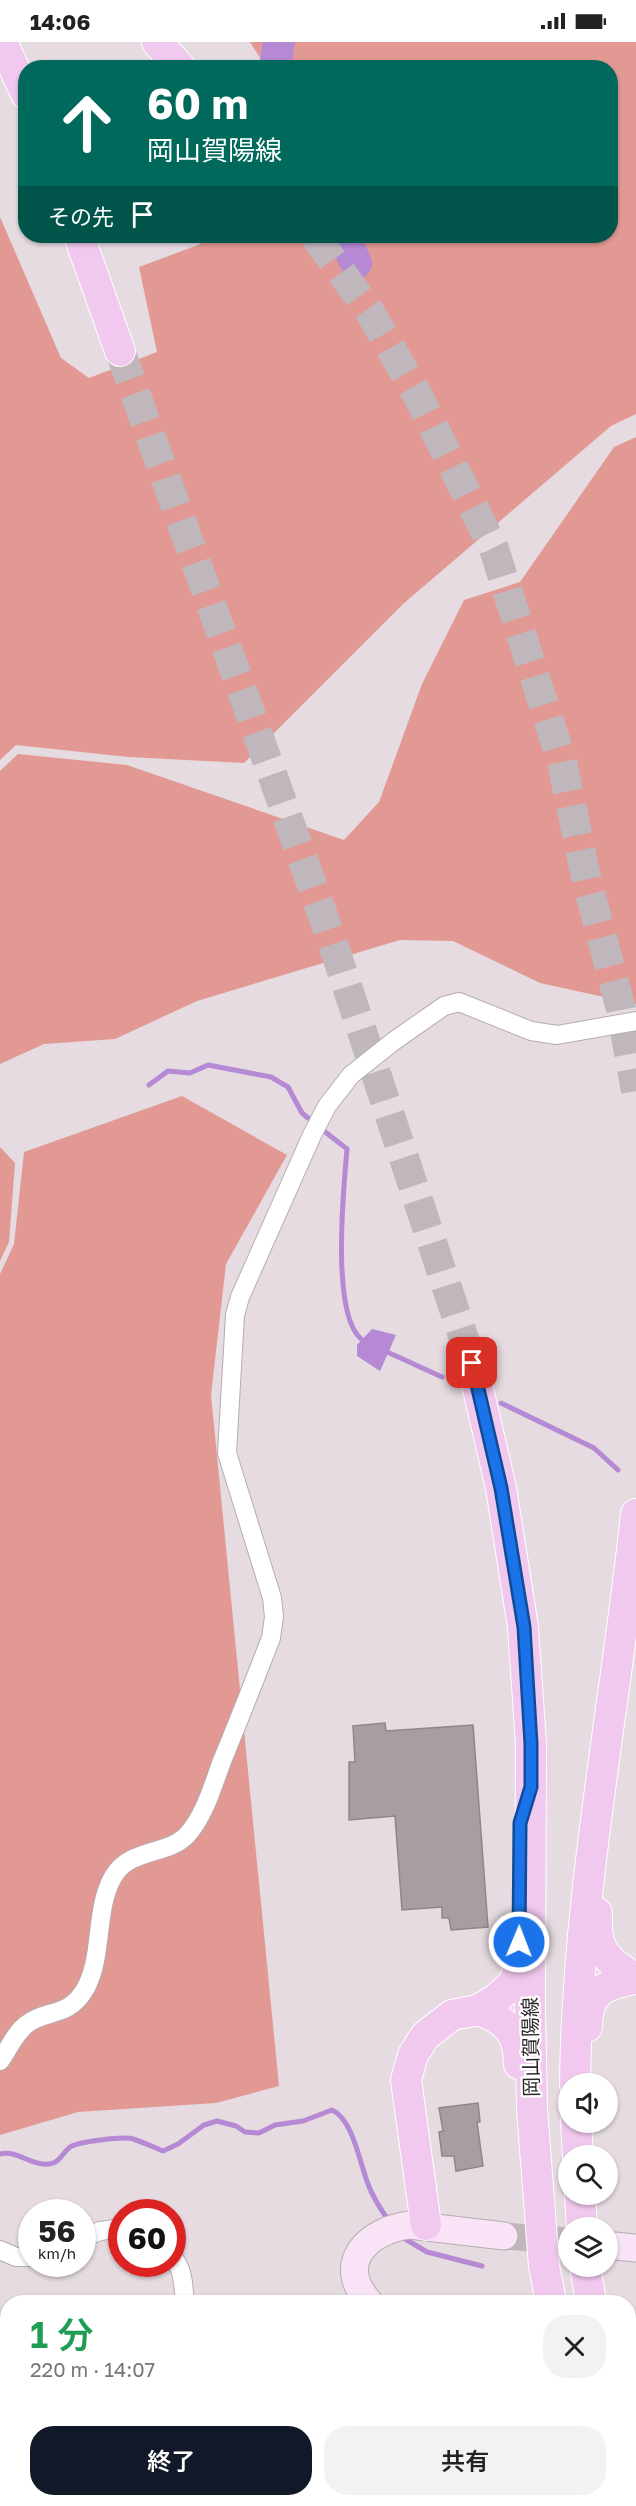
<!DOCTYPE html>
<html lang="ja">
<head>
<meta charset="utf-8">
<style>
  :root { --surface:#fff; --page:#f2f2f2; --text:#222; --muted:#767676; --accent:#111827 }
  body { margin:0; font-family:"Golos Text","Noto Sans JP",sans-serif; background:var(--page); color:var(--text); height:100vh; display:flex; flex-direction:column; font-size:22px; white-space:nowrap }
  * { box-sizing:border-box; margin:0 }
  p { font-size:20px; color:var(--muted) }
  .icon { flex:none; width:33px; height:33px; fill:none; stroke:currentColor; stroke-width:2; stroke-linecap:round; stroke-linejoin:round }
  .map { position:relative; flex:1; overflow:hidden }
  .panel { position:absolute; left:0px; top:2253px; width:636px; height:212px; display:flex; flex-direction:column; background:var(--surface); border-radius:24px 24px 0 0; box-shadow:0 2px 4px #0004 }
  .panel>* { flex:none }
  .guide { position:absolute; left:18px; top:18px; width:600px; height:183px; border-radius:24px; box-shadow:0 2px 4px #0004; background:#00695c; color:#fff; overflow:hidden }
  .fabs { position:absolute; left:558px; top:2031px; display:grid; gap:12px }
  .fabs a { display:grid; place-items:center; width:60px; height:60px; border-radius:50%; background:var(--surface); box-shadow:0 2px 4px #0004; font-size:30px }
  .speed { position:absolute; left:18px; top:2157px; display:flex; gap:12px; font-size:30px; font-weight:700; text-align:center }
  .speed>* { display:grid; place-content:center; width:78px; height:78px; border-radius:50%; background:var(--surface); box-shadow:0 2px 4px #0004; line-height:1 }
  .speed small { font-size:15px; font-weight:400 }
  .speed .limit { border:9px solid #d22; background:#fff; color:#111 }
  .pin { position:absolute; display:grid; place-items:center; width:51px; height:51px; color:#fff; margin:-26px; border-radius:12px; box-shadow:0 3px 9px #0006 }
  .me { position:absolute; width:66px; margin:-33px; rotate:1deg; stroke-linejoin:round; filter:drop-shadow(0 0 4px #0008) }
  .turn { display:flex; align-items:center; gap:21px; height:126px; padding:0 30px; font-size:27px }
  .turn .icon { width:78px; height:78px; stroke-width:2.5 }
  .turn b { display:block; font-size:42px; line-height:51px }
  .then { display:flex; align-items:center; height:57px; padding:0 30px; background:#0003; gap:12px; font-size:22px }
  .round { display:grid; place-items:center; flex:none; width:63px; height:63px; border-radius:24px; background:var(--page) }
  .head { display:flex; align-items:center; justify-content:space-between; height:102px; padding:0 30px }
  h1 { font-size:36px; font-weight:600; line-height:45px; color:#1e9e55 }
  .cta { display:flex; gap:12px; margin-top:auto; padding:12px 30px }
  .cta a { flex:1; height:69px; border-radius:24px; background:var(--accent); color:#fff; font-size:24px; font-weight:600; line-height:69px; text-align:center }
  .cta a+a { background:var(--page); color:var(--text) }
  .status { display:flex; justify-content:space-between; align-items:center; height:42px; padding:0 30px; background:var(--surface); direction:ltr }
  .status svg { height:16px; fill:currentColor }
  .map>svg:first-child { display:block }
  .green { fill:#e29994 }
  .water { fill:#b589d3 }
  .lines { fill:none; stroke-linecap:round; stroke-linejoin:round }
  .stream { stroke:#b589d3; stroke-width:5 }
  .river { stroke:#b589d3; stroke-width:32 }
  .building { fill:#a89ea0; stroke:#908688; stroke-width:1.5 }
  .secondary-tunnel { stroke:#c0b7bc; stroke-width:27; stroke-dasharray:27 14; stroke-linecap:butt }
  .primary-tunnel { stroke:#c0b7bc; stroke-width:30; stroke-dasharray:30 15; stroke-linecap:butt }
  .street-casing { stroke:#b6acb1; stroke-width:20 }
  .secondary-casing { stroke:#b6acb1; stroke-width:29 }
  .primary-casing { stroke:#fff; stroke-width:32 }
  .street { stroke:#fff; stroke-width:18 }
  .secondary { stroke:#f8e4f6; stroke-width:27 }
  .primary { stroke:#f1c9ee; stroke-width:30 }
  .route-casing { stroke:#114b97; stroke-width:15 }
  .route { stroke:#1a73e8; stroke-width:10 }
  .labels { text-anchor:middle; stroke-width:4.5; stroke-linejoin:round; paint-order:stroke }
  .street-label { font-size:20px; fill:#2c282a; stroke:#fff }
</style>
</head>
<body>
<div class="status"><b>14:06</b><svg viewBox="0 0 49 12"><path d="M0 12V9h3v3zM5 12V6h3v6zM10 12V3h3v9zM15 12V0h3v12zM26 1h20v11H26zM47 4h2v5h-2z"/></svg></div>
<div class="map">
<svg width="636" height="2464" viewBox="0 0 636 2464">
  <rect width="100%" height="100%" fill="#e5dbe0"/>
  <path class="green" d="M 250,0 L 636,0 L 636,372 L 611,384 L 403,562 L 244,721 L 128,715 L 16,703 L 0,718 L 0,175 L 61,316 L 89,336 L 157,310 L 139,225 L 198,203 L 212,194 L 610,194 L 610,26 L 266,25 Z
    M 636,395 L 636,962 L 540,941 L 453,899 L 400,898 L 197,959 L 115,997 L 44,1002 L 0,1022 L 0,729 L 18,712 L 127,723 L 344,798 L 379,760 L 422,642 L 464,558 L 520,540 L 614,405 Z
    M 182,1054 L 287,1113 L 226,1222 L 211,1353 L 279,2044 L 216,2061 L 78,2070 L 0,2093 L 0,1232 L 14,1202 L 24,1110 Z
    M 0,1105 L 15,1121 L 9,1200 L 0,1219 Z
    M 0,2407 L 7,2412 L 8,2457 L 13,2457 L 13,2464 L 0,2464 Z"/>
  <path class="water" d="M 372,1287 L 396,1293 L 380,1329 L 357,1314 L 357,1303 Z"/>
  <g class="lines">
    <path class="stream" d="M 149,1043 L 168,1029 L 190,1031 L 208,1023 L 271,1035 L 288,1045 L 302,1071 L 308,1076
      M 324,1089 L 347,1107 C 344,1143 329,1284 366,1300
      M 383,1308 L 442,1335
      M 501,1361 L 594,1406 L 618,1428
      M 0,2112 C 18,2108 31,2124 49,2122 C 60,2121 62,2111 70,2105 C 77,2100 124,2094 133,2097 C 143,2100 153,2105 163,2109 L 178,2102 L 204,2083 L 217,2079 L 236,2084 L 245,2090 L 259,2091 L 275,2083 L 303,2079 L 332,2068 C 353,2077 360,2122 368,2142 C 373,2155 381,2168 389,2179
      M 400,2194 L 427,2210 L 482,2224"/>
    <path class="river" d="M 275,26 L 279,0
      M 343,194 L 356,221"/>
  </g>
  <path class="building" d="M 385,1681 L 386,1689 L 473,1683 L 488,1885 L 451,1888 L 449,1876 L 442,1876 L 442,1865 L 402,1868 L 395,1774 L 349,1778 L 349,1720 L 355,1720 L 353,1684 Z
    M 478,2061 L 480,2080 L 477,2080 L 483,2124 L 456,2129 L 454,2114 L 442,2114 L 439,2090 L 443,2089 L 439,2066 Z"/>
  <g class="lines">
    <path class="secondary-tunnel" d="M 504,2194 L 568,2199"/>
    <path class="primary-tunnel" d="M 315,194 L 370,270 L 417,352 L 494,507 L 562,720 L 587,840 L 621,967 L 636,1049
      M 120,309 L 332,899 L 472,1321"/>
    <g class="street-casing">
      <path id="street" d="M 0,2019 C 8,2008 15,1991 27,1982 C 46,1967 67,1976 84,1949 C 104,1917 94,1868 113,1835 C 129,1806 169,1813 187,1793 C 205,1773 213,1743 222,1719 C 239,1678 255,1637 271,1596 L 274,1575 L 272,1556 L 227,1411 L 235,1273 L 240,1255 L 312,1093 L 327,1064 L 351,1033 L 394,999 L 444,964 L 459,960 L 531,989 L 557,993 L 636,979
        M 82,2196 L 100,2189 L 122,2186
        M 0,2208 L 16,2215 L 32,2215
        M 172,2214 C 184,2228 183,2243 185,2260
        M 288,2464 L 288,2457"/>
    </g>
    <g class="secondary-casing">
      <path id="secondary" d="M 615,2204 L 636,2206
        M 369,2260 C 334,2221 368,2188 410,2183 L 504,2194
        M 408,2464 L 430,2457"/>
    </g>
    <g class="primary-casing">
      <path id="primary" d="M 2,0 L 26,52
        M 157,0 L 181,26
        M 79,194 L 120,309
        M 472,1321 L 501,1446 L 523,1585 L 531,1702 L 530,1966 L 532,2067 L 544,2224 L 551,2260
        M 597,1871 C 595,1909 605,1917 636,1937
        M 478,1968 C 508,1979 518,1990 519,2022
        M 587,1985 C 587,1949 604,1943 635,1937
        M 575,2042 C 577,1850 616,1662 636,1472
        M 576,2080 L 578,2114
        M 580,2152 L 582,2186
        M 426,2183 L 406,2038 L 413,2013 L 425,1994 L 452,1973 L 478,1968 L 496,1957 L 513,1942 L 519,1924 L 519,1909
        M 585,2224 L 591,2260
        M 628,2401 L 636,2421
        M 616,2457 L 619,2464"/>
    </g>
    <use href="#street" class="street"/>
    <use href="#secondary" class="secondary"/>
    <use href="#primary" class="primary"/>
  </g>
  <g class="lines">
    <g class="route-casing">
      <path id="route" d="M 472,1321 L 501,1446 L 524,1585 L 531,1702 L 531,1745 L 520,1781 L 519,1900"/>
    </g>
    <use href="#route" class="route"/>
  </g>
  <g class="labels">
    <g class="street-label">
      <text transform="translate(531 2005) rotate(-91)" y="7">岡山賀陽線</text>
    </g>
  </g>
</svg>
<div class="fabs">
<a><svg class="icon" aria-label="sound" viewBox="0 0 24 24"><path d="M4 9h4l5-4v14l-5-4H4zM17 9q2 3 0 6"/></svg></a>
<a><svg class="icon" aria-label="search" viewBox="0 0 24 24"><circle cx="10" cy="10" r="6"/><path d="M15 15l6 6"/></svg></a>
<a><svg class="icon" aria-label="layers" viewBox="0 0 24 24"><path d="M12 4l9 5-9 5-9-5zM3 14l9 5 9-5"/></svg></a>
</div>
<div class="speed"><div>56<small>km/h</small></div><div class="limit">60</div></div>
<div class="pin" style="left:472px;top:1321px;background:#d93025"><svg class="icon" aria-label="arrive" viewBox="0 0 24 24"><path d="M6 21V4h12l-3 4 3 4H6"/></svg></div>
<svg class="me" style="left:519px;top:1900px" viewBox="-20 -20 40 40"><circle r="17" fill="#1a73e8" stroke="#fff" stroke-width="3"/><path d="M0-11L8 9 0 5-8 9z" fill="#fff"/></svg>
<div class="guide">
<div class="turn"><svg class="icon" aria-label="ahead" viewBox="0 0 24 24"><path d="M12 20V5M6 11l6-6 6 6"/></svg><div><b>60 m</b>岡山賀陽線</div></div>
<div class="then">その先<svg class="icon" aria-label="arrive" viewBox="0 0 24 24"><path d="M6 21V4h12l-3 4 3 4H6"/></svg></div>
</div>
<section class="panel">
<div class="head"><div><h1>1 分</h1><p>220 m · 14:07</p></div><a class="round"><svg class="icon" aria-label="close" viewBox="0 0 24 24"><path d="M6 6l12 12M18 6L6 18"/></svg></a></div>
<div class="cta"><a>終了</a><a>共有</a></div>
</section>
</div>
</body>
</html>
